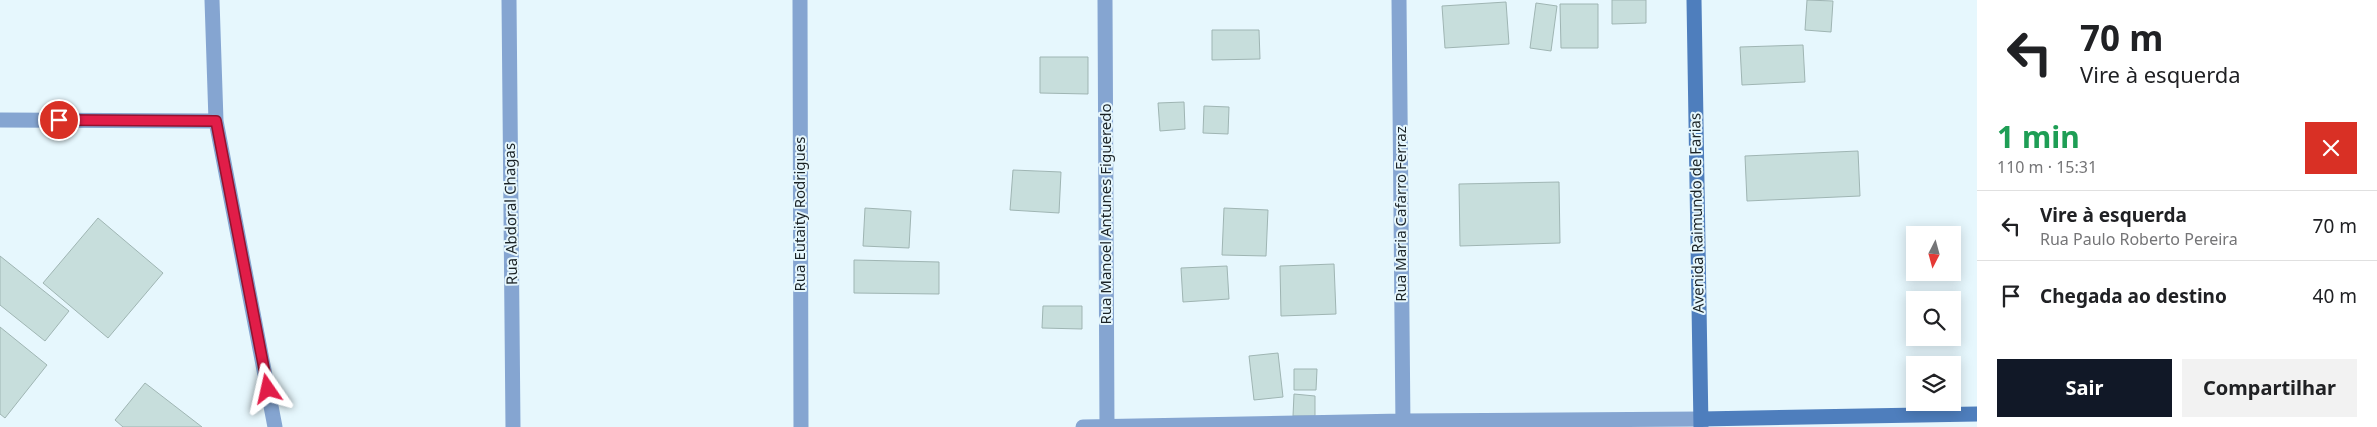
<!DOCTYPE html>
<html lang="pt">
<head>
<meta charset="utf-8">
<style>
  :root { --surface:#fff; --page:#f2f2f2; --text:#202124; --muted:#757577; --line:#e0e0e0; --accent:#111827 }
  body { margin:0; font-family:"Noto Sans",sans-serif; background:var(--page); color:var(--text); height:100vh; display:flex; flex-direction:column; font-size:19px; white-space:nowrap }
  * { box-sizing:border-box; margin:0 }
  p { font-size:16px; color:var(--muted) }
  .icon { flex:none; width:28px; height:28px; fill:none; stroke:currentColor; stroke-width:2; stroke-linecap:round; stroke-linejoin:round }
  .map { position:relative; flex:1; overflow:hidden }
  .sheet { display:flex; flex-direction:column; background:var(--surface); width:400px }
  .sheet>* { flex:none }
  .top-card { background:#fff; color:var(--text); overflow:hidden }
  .needle { width:32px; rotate:186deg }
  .buttons { position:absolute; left:1906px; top:226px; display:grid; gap:10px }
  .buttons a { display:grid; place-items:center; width:55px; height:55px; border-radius:0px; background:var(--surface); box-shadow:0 2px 12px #0003; font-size:25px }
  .pin { position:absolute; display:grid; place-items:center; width:42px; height:42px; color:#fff; margin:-21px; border:2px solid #fff; border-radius:50%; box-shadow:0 1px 5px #0007 }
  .me { position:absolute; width:55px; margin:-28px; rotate:349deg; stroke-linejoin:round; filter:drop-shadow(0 0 4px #0008) }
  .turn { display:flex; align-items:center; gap:18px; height:105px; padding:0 20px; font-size:22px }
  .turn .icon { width:65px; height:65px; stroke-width:2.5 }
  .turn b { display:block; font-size:35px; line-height:42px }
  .round { display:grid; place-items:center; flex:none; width:52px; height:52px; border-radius:0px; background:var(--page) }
  .head { display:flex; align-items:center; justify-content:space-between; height:85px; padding:0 20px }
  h1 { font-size:30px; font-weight:700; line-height:38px; color:#1e9e55 }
  .cta { display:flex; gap:10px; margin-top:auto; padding:10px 20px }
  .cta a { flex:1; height:58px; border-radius:0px; background:var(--accent); color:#fff; font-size:20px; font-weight:700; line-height:58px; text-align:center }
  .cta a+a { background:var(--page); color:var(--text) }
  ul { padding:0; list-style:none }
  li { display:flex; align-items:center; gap:15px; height:70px; padding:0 20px; border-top:1px solid var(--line) }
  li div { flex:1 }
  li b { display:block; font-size:19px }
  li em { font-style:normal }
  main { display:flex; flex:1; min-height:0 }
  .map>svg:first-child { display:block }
  .building { fill:#c7dedc; stroke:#9fb5b3 }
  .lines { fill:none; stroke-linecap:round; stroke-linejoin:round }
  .street { stroke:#85a5d1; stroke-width:15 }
  .secondary { stroke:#4e7ebd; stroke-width:15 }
  .route-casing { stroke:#92132f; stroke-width:12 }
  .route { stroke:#e11d48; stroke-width:9 }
  .labels { text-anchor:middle; stroke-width:4; stroke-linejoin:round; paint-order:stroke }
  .street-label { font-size:15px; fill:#1a2225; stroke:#e6f7fd }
</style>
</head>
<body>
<main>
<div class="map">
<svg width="1977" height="427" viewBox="0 0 1977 427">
  <rect width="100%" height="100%" fill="#e6f7fd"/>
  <path class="building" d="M 1612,0 L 1646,0 L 1646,23 L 1612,24 Z
    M 1807,0 L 1833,1 L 1831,32 L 1805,30 Z
    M 1506,2 L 1509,44 L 1445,48 L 1442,6 Z
    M 1536,3 L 1557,6 L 1551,51 L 1530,48 Z
    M 1560,4 L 1598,4 L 1598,48 L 1561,48 Z
    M 1212,30 L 1259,30 L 1260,59 L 1212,60 Z
    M 1803,45 L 1805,82 L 1742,85 L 1740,47 Z
    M 1040,57 L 1088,57 L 1088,94 L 1040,93 Z
    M 1184,102 L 1185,129 L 1160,131 L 1158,103 Z
    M 1204,106 L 1229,107 L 1228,134 L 1203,133 Z
    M 1858,151 L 1860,196 L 1747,201 L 1745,156 Z
    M 1013,170 L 1061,172 L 1059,213 L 1010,210 Z
    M 1559,182 L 1560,243 L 1460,246 L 1459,184 Z
    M 865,208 L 911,211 L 909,248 L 863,246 Z
    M 1224,208 L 1268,210 L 1266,256 L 1222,255 Z
    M 98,218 L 163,273 L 108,338 L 43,283 Z
    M 0,256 L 69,311 L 45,341 L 0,305 Z
    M 854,260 L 939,262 L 939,294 L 854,293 Z
    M 1334,264 L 1336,314 L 1281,316 L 1280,266 Z
    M 1227,266 L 1229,299 L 1183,302 L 1181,268 Z
    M 1043,306 L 1082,306 L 1082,329 L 1042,328 Z
    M 0,327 L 47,365 L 5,418 L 0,414 Z
    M 1278,353 L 1283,397 L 1254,400 L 1249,356 Z
    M 1294,369 L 1317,369 L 1316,390 L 1294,390 Z
    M 145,383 L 202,427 L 123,427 L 115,420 Z
    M 1294,394 L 1315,396 L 1315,416 L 1293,416 Z"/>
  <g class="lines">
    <path class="street" d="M 212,0 L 216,121 L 275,427
      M 509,0 L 513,427
      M 800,0 L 801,427
      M 1105,0 L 1107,427
      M 1399,0 L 1403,427
      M 0,120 L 216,121
      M 1083,427 L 1403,421 L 1701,419"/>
    <path class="secondary" d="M 1694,0 L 1701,427
      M 1701,419 L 1977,414"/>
  </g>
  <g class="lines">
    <g class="route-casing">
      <path id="route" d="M 59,120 L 216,121 L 268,389"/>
    </g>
    <use href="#route" class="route"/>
  </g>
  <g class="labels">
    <g class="street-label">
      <text transform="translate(1697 213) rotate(-91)" y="5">Avenida Raimundo de Farias</text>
      <text transform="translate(511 214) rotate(-91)" y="5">Rua Abdoral Chagas</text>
      <text transform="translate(800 214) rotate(-90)" y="5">Rua Eutaity Rodrigues</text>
      <text transform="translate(1106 214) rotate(-90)" y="5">Rua Manoel Antunes Figueredo</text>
      <text transform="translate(1401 214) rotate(-90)" y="5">Rua Maria Cafarro Ferraz</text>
    </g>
  </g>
</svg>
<div class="buttons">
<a><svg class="needle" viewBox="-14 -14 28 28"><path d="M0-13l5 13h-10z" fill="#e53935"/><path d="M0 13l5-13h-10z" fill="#757577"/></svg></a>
<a><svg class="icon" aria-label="search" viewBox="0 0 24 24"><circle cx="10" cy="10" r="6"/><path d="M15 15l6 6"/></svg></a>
<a><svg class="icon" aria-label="layers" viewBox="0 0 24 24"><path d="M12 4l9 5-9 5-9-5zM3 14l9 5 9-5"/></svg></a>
</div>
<div class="pin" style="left:59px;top:120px;background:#d93025"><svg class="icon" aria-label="arrive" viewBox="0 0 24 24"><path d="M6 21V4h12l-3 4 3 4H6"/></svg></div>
<svg class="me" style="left:268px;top:389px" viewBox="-20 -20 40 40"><path d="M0-17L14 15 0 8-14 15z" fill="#e11d48" stroke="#fff" stroke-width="4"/></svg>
</div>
<section class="sheet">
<div class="top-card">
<div class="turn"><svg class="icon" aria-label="left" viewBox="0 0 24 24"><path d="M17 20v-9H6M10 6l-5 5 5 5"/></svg><div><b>70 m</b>Vire à esquerda</div></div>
</div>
<div class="head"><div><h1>1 min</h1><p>110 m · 15:31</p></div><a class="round" style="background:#d93025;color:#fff"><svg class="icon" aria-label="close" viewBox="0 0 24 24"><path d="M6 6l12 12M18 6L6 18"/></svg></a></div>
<ul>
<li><svg class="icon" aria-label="left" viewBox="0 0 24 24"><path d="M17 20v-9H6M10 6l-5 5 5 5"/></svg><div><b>Vire à esquerda</b><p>Rua Paulo Roberto Pereira</p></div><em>70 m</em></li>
<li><svg class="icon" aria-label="arrive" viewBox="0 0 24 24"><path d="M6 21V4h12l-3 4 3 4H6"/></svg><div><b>Chegada ao destino</b></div><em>40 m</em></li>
</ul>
<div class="cta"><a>Sair</a><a>Compartilhar</a></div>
</section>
</main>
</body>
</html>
